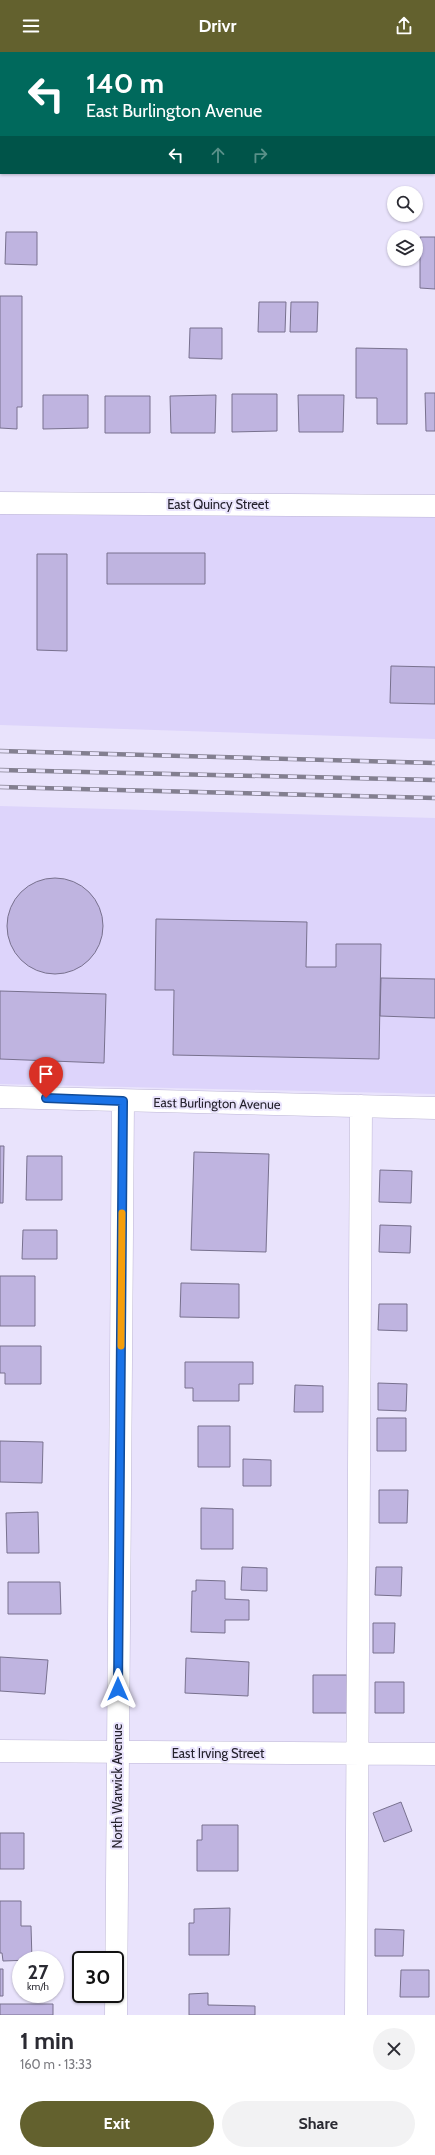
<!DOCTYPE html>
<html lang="en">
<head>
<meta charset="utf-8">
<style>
  :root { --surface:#fff; --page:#f2f2f3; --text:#2b2b33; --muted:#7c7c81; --accent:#63612e }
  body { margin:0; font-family:Cabin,sans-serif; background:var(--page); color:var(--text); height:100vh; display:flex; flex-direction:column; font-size:15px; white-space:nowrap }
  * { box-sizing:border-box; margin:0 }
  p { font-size:13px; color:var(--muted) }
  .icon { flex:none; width:22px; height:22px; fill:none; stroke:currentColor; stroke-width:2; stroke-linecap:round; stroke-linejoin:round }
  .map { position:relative; height:1963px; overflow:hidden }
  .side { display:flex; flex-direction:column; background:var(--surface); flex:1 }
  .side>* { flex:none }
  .hud { position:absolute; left:0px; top:0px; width:435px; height:122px; box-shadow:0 1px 3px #0004; background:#00695c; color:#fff; overflow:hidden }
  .buttons { position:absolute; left:387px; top:134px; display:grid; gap:8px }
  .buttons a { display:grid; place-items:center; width:36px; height:36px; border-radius:50%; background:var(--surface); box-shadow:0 1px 3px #0004; font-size:20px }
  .speed { position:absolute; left:12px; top:1899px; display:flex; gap:8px; font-size:20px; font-weight:700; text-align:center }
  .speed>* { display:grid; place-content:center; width:52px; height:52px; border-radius:50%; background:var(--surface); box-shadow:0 1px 3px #0004; line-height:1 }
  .speed small { font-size:10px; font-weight:400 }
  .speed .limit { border:2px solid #111; border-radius:6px; background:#fff; color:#111 }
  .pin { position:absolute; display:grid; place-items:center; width:34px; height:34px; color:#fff; margin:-41px -17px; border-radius:50% 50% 50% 0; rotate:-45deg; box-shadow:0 0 4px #0007 }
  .pin .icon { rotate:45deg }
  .me { position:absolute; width:44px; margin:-22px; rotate:0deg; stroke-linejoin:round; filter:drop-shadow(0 0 3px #0008) }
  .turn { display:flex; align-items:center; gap:14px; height:84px; padding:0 20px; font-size:18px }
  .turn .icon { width:52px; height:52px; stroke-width:2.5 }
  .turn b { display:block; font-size:28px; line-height:34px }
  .lanes { display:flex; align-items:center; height:38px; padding:0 20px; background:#0003; justify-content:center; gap:20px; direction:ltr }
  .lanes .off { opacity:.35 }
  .round { display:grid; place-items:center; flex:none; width:42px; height:42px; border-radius:21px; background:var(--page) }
  .overview { display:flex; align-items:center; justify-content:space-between; height:68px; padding:0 20px }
  h1 { font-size:24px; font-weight:800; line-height:30px }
  .primary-button { display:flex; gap:8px; margin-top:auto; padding:8px 20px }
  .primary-button a { flex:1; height:46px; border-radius:24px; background:var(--accent); color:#fff; font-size:16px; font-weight:800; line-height:46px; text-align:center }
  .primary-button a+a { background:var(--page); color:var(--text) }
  header { display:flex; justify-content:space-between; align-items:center; height:52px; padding:0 20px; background:var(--accent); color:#fff; font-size:18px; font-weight:800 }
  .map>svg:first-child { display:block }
  .built { fill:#ddd4fb }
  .building { fill:#bfb4e0; stroke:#78718e }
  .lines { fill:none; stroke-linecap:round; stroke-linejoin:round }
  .minor-casing { stroke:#bdb6d5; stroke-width:23 }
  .minor { stroke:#fff; stroke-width:22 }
  .rail-casing { stroke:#837f90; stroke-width:4.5 }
  .rail { stroke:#e9e3fc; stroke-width:3; stroke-dasharray:9; stroke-linecap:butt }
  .route-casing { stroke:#114b97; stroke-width:10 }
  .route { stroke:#1a73e8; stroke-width:7 }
  .slow { stroke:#f59e0b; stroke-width:7 }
  .labels { text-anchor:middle; stroke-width:4; stroke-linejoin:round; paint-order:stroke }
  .street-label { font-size:13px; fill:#24212c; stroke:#e9e3fc }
</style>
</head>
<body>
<header><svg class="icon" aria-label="menu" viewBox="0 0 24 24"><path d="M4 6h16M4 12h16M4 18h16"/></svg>Drivr<svg class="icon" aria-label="share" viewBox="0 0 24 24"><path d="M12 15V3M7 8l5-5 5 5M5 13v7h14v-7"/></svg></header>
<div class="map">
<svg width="435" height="1963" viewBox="0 0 435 1963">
  <rect width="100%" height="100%" fill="#e9e3fc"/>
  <path class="built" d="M 0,462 L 435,463 L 435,687 L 0,673 Z
    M 0,754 L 435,766 L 435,1042 L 0,1032 Z"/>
  <path class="building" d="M 60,0 L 97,0 L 97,1 L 60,1 Z
    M 309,0 L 346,0 L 346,1 L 309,1 Z
    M 6,180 L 37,180 L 37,213 L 5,212 Z
    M 420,185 L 435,185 L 435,237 L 420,236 Z
    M 0,244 L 22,244 L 22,355 L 17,355 L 17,377 L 0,376 Z
    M 259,250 L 286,250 L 285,280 L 258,280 Z
    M 291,250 L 318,250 L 317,280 L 290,280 Z
    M 190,276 L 222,276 L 222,307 L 189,306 Z
    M 356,296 L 407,297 L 407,372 L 377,372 L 377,346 L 356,346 Z
    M 425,341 L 435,341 L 435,379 L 426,379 Z
    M 232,342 L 277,342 L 277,379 L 232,380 Z
    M 43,343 L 88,343 L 88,376 L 43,377 Z
    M 216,343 L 215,381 L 171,381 L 170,344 Z
    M 298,343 L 344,343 L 343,380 L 299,380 Z
    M 105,344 L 150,344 L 150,381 L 105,381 Z
    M 107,501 L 205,501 L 205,532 L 107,532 Z
    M 37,502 L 67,502 L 67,599 L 37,598 Z
    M 391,614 L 435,615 L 435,652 L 390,651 Z
    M7 874a48 48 0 1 1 96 0a48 48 0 1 1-96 0Z
    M 156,867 L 307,870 L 306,915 L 336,915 L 336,892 L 381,892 L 379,1007 L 173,1003 L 174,938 L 155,938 Z
    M 381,926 L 435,927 L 435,966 L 380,964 Z
    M 0,939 L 106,942 L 104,1011 L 0,1007 Z
    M 0,1094 L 4,1094 L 3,1151 L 0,1151 Z
    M 194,1100 L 269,1102 L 266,1200 L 191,1198 Z
    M 27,1104 L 62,1104 L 62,1148 L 26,1148 Z
    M 380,1118 L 412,1119 L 411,1151 L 379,1150 Z
    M 380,1173 L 411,1174 L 410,1201 L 379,1200 Z
    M 23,1178 L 57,1178 L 57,1207 L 22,1207 Z
    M 0,1224 L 35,1224 L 35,1274 L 0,1274 Z
    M 181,1231 L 239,1232 L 239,1266 L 180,1265 Z
    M 379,1252 L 407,1252 L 407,1279 L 378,1278 Z
    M 0,1294 L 41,1294 L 41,1332 L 5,1332 L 5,1321 L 0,1321 Z
    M 185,1310 L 253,1310 L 253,1332 L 239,1332 L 239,1349 L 193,1349 L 193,1336 L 185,1336 Z
    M 378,1331 L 407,1332 L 406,1359 L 378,1358 Z
    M 295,1333 L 323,1334 L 323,1360 L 294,1360 Z
    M 377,1366 L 406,1366 L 406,1399 L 377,1399 Z
    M 198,1374 L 230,1374 L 230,1415 L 198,1415 Z
    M 0,1389 L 43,1390 L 42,1431 L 0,1430 Z
    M 243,1407 L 271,1408 L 271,1434 L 243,1434 Z
    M 379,1438 L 408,1438 L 407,1471 L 379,1471 Z
    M 201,1456 L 233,1457 L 233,1497 L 201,1497 Z
    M 38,1460 L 39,1501 L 7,1501 L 6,1461 Z
    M 242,1515 L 267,1516 L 267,1539 L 241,1538 Z
    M 376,1515 L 402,1515 L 401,1544 L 375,1543 Z
    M 196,1528 L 225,1529 L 225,1547 L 249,1548 L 249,1568 L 225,1568 L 225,1581 L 191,1580 L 192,1539 L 196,1539 Z
    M 8,1530 L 60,1530 L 61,1562 L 8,1562 Z
    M 373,1571 L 395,1571 L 394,1601 L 373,1601 Z
    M 0,1605 L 48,1608 L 45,1642 L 0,1639 Z
    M 186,1606 L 249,1610 L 248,1644 L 185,1641 Z
    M 313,1623 L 347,1623 L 347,1661 L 313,1661 Z
    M 375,1630 L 404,1630 L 404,1661 L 375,1661 Z
    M 401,1750 L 412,1779 L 384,1790 L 373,1761 Z
    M 202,1773 L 238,1773 L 238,1819 L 197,1819 L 197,1788 L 202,1788 Z
    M 0,1781 L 24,1781 L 24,1817 L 0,1817 Z
    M 0,1849 L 21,1849 L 21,1874 L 31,1874 L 32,1908 L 3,1909 L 2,1901 L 0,1901 Z
    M 230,1856 L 229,1903 L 189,1903 L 189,1871 L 194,1871 L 194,1857 Z
    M 375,1877 L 404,1878 L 403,1904 L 375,1904 Z
    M 0,1917 L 3,1917 L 3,1944 L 0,1944 Z
    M 401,1918 L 429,1918 L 429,1945 L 400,1945 Z
    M 208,1941 L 208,1953 L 255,1954 L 255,1963 L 189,1963 L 189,1942 Z
    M 0,1952 L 53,1952 L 53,1963 L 0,1963 Z"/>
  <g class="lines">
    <g class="minor-casing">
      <path id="minor" d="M 0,451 L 435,454
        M 0,1045 L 435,1056
        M 0,1699 L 435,1702
        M 116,1963 L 123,1049
        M 356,1963 L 361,1054"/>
    </g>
    <use href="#minor" class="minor"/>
    <g class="rail-casing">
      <path id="rail" d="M 0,699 L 435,711
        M 0,718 L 435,728
        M 0,735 L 435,746"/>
    </g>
    <use href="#rail" class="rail"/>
  </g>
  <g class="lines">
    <g class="route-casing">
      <path id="route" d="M 46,1046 L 123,1049 L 118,1637"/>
    </g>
    <use href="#route" class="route"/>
    <path class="slow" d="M 121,1294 L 122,1161"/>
  </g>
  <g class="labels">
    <g class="street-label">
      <text x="218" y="457">East Quincy Street</text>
      <text transform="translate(217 1051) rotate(1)" y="5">East Burlington Avenue</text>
      <text x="218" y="1706">East Irving Street</text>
      <text transform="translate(117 1734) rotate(-90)" y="5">North Warwick Avenue</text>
    </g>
  </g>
</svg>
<div class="buttons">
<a><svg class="icon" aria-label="search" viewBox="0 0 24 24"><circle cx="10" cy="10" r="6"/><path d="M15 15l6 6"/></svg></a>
<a><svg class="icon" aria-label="layers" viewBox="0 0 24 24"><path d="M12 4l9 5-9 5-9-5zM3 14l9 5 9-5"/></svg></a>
</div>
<div class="speed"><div>27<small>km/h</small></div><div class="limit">30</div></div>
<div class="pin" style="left:46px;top:1046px;background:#d93025"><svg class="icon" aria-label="arrive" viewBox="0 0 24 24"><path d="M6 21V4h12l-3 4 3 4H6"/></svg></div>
<svg class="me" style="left:118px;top:1637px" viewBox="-20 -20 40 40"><path d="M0-17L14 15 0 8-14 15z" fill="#1a73e8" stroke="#fff" stroke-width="4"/></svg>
<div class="hud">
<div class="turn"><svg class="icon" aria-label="left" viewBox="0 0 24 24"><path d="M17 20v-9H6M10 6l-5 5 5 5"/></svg><div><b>140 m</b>East Burlington Avenue</div></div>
<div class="lanes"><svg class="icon" aria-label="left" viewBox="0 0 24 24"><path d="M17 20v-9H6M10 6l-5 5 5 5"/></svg><svg class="icon off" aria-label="ahead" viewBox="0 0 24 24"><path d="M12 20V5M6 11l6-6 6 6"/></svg><svg class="icon off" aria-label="right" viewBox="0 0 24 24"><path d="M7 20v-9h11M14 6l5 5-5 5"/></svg></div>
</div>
</div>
<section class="side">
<div class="overview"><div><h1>1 min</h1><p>160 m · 13:33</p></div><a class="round"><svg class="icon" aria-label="close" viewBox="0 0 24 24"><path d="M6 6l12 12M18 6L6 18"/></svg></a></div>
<div class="primary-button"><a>Exit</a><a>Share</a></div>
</section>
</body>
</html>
